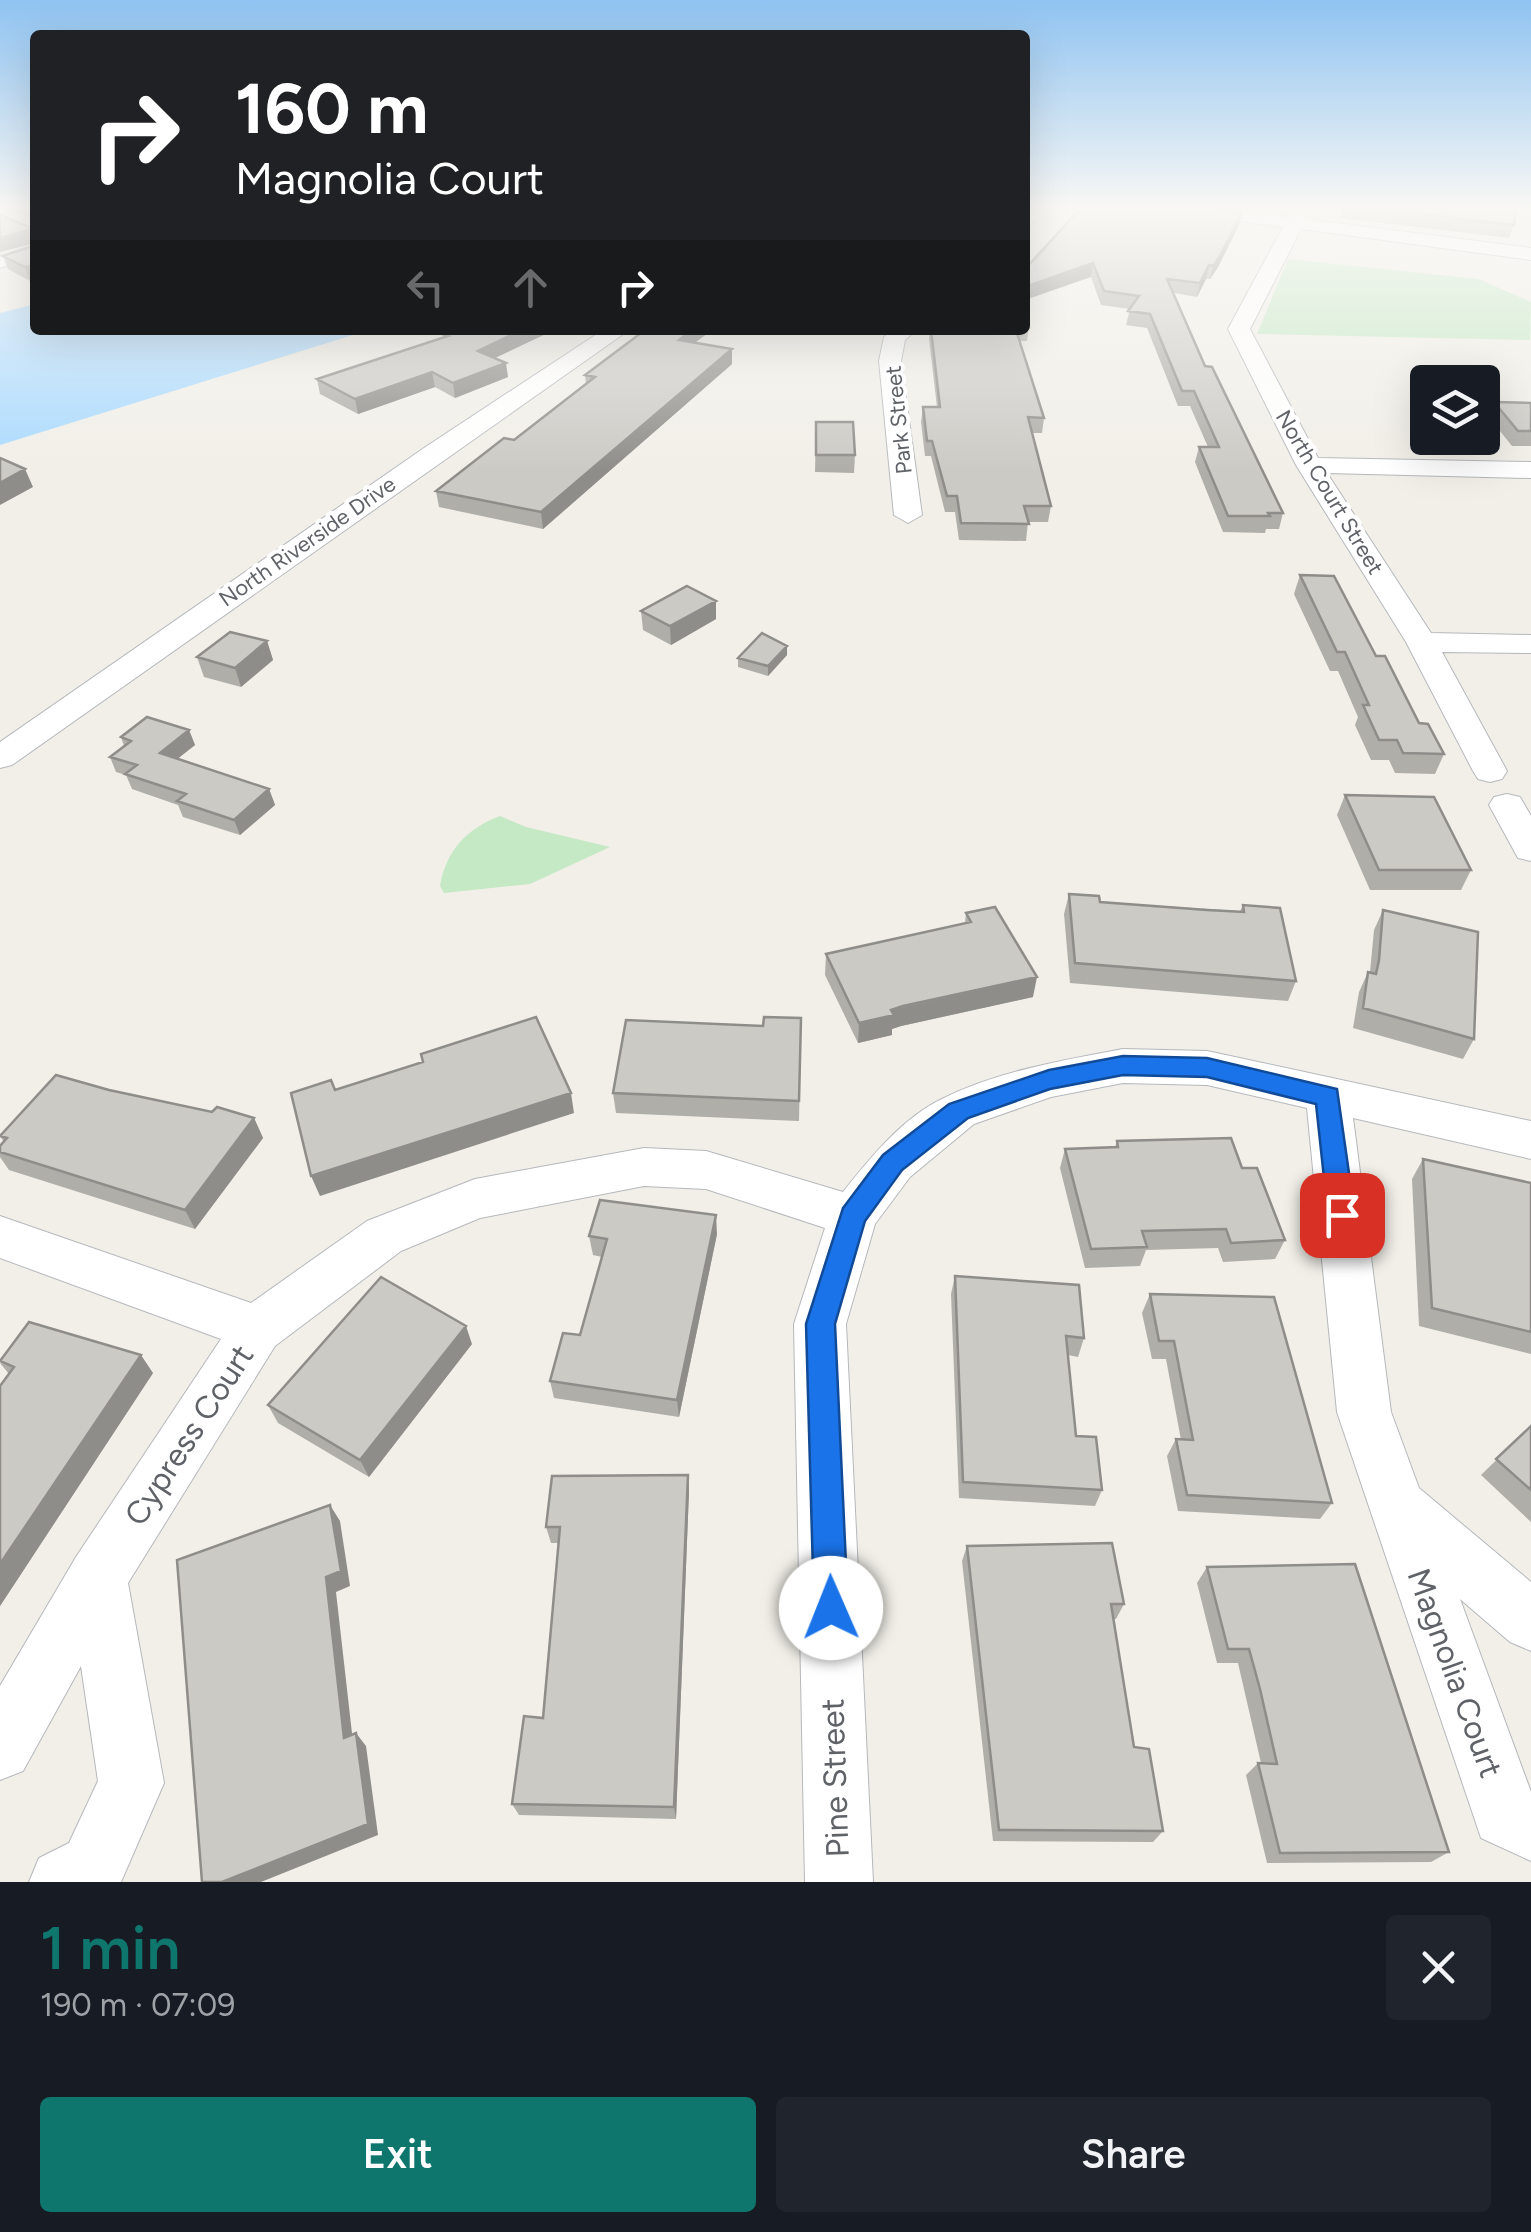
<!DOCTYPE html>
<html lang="en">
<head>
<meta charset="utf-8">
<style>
  :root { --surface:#171b24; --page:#20242c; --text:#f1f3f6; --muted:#9ea1a6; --accent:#0f766e }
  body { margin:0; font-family:Figtree,sans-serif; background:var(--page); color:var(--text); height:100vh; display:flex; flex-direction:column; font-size:38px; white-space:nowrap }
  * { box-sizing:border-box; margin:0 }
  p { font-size:32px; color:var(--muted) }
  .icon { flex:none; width:55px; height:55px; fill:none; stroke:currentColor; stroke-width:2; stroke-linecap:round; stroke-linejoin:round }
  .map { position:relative; height:1882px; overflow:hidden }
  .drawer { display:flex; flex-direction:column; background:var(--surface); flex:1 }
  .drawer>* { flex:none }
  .banner { position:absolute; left:30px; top:30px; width:1000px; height:305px; border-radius:10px; box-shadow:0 10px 40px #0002; background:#202124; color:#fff; overflow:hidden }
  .fabs { position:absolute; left:1410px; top:365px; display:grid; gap:20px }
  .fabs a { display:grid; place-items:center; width:90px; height:90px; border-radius:10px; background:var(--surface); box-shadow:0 10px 40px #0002; font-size:50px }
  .pin { position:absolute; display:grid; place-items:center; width:85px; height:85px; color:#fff; margin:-42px; border-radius:20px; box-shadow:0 5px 15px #0006 }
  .me { position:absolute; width:110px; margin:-55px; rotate:359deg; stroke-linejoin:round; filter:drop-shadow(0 0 8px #0008) }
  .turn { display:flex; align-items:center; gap:35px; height:210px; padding:0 40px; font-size:45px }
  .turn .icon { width:130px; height:130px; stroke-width:2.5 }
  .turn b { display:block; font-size:70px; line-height:85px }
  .lanes { display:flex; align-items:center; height:95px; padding:0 40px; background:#0003; justify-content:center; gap:50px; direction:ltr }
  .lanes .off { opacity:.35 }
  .round { display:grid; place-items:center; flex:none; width:105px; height:105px; border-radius:10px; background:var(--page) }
  .summary { display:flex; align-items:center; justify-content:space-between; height:170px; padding:0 40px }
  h1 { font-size:60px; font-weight:600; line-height:75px; color:var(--accent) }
  .action { display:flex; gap:20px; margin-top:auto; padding:20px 40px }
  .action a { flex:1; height:115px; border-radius:10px; background:var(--accent); color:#fff; font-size:40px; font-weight:600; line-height:115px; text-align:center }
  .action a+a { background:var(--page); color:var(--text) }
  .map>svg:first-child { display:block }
  .green { fill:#c5e8c5 }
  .water { fill:#aadaff }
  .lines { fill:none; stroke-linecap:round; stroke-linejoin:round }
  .minor-casing { stroke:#b5b8bc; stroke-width:2 }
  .minor { fill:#fff; fill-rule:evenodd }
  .wall { fill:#afaea9 }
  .shaded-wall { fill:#8f8d8a }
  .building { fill:#cccac5; stroke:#8f8d8a; stroke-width:2.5 }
  .route { fill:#1a73e8; stroke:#114b97; stroke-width:2.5 }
  .labels { text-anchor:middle; stroke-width:8; stroke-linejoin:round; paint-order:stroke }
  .far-street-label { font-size:22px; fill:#5f6368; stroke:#fff }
  .near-street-label { font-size:32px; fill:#5f6368; stroke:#fff }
</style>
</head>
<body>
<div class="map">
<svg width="1531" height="1882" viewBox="0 0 1531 1882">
  <rect width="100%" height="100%" fill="#f1efe8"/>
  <path class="green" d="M 1288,259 L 1478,279 L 1531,302 L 1530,340 L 1257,334 Z
    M 500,816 L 526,827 L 610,847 L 530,884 L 444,893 L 440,886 C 446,851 466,829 500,816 Z"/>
  <path class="water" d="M 35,304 L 35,330 L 369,330 L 0,445 L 0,313 Z"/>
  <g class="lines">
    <g class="minor-casing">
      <path id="minor" d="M 1030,209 L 1049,209 L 1025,228 L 1025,213 Z
        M 1180,209 L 1229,209 L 1289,217 L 1293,209 L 1311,209 L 1306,219 L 1531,248 L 1531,260 L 1301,229 L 1250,329 L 1318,458 L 1531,462 L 1531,478 L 1327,473 L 1431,633 L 1531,635 L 1531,653 L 1442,652 L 1507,771 L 1502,779 L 1490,782 L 1478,779 L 1473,771 L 1406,642 L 1296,465 L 1228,329 L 1283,227 L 1189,214 Z
        M 35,245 L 35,257 L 0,268 L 0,256 Z
        M 603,330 L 629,330 L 12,765 L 0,768 L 0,742 L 424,448 Z
        M 891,330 L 916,330 L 905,340 L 901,361 L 922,515 L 908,523 L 894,515 L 879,361 L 884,337 Z
        M 1507,794 L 1520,797 L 1531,816 L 1531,861 L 1518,858 L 1489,805 L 1494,797 Z
        M 1123,1049 L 1207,1051 L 1531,1121 L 1531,1159 L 1353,1118 L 1391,1412 L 1419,1488 L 1531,1582 L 1531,1651 L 1510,1642 L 1460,1599 L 1531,1792 L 1531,1861 L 1481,1838 L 1337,1412 L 1307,1108 L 1207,1085 L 1123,1083 L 1051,1097 L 974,1124 L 910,1177 L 875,1224 L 846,1324 L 873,1882 L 805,1882 L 794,1324 L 825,1228 L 706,1189 L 644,1186 L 480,1218 L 401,1251 L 275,1346 L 128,1583 L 164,1783 L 121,1882 L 29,1882 L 39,1858 L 69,1843 L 98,1781 L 81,1666 L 23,1771 L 0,1780 L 0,1686 L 76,1557 L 221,1339 L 0,1258 L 0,1216 L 251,1303 L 367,1221 L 475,1179 L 644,1148 L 706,1151 L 843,1192 C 870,1158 903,1117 944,1098 C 999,1071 1064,1060 1123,1049 Z"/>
    </g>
    <use href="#minor" class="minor"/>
  </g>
  <path class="wall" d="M 8,209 L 35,209 L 35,280 L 30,281 L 8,269 L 3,256 L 33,246 L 33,243 L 0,252 L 0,215 L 29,227 L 34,223 L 34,219 Z
    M 1343,209 L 1516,209 L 1514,225 L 1509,238 L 1341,218 Z
    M 1242,212 L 1239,225 L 1218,267 L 1210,279 L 1206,279 L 1197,297 L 1174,293 L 1205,366 L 1283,513 L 1279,529 L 1266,529 L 1265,533 L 1223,532 L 1195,462 L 1199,447 L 1208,447 L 1190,406 L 1178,406 L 1147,328 L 1126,325 L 1130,309 L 1101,305 L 1091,277 L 1025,269 Z
    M 1025,305 L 1029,327 L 1027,341 L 1020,341 L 1044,418 L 1042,433 L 1032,433 L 1051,506 L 1048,522 L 1028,522 L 1026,541 L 959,540 L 955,512 L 945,512 L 931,456 L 925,456 L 921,422 L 923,407 L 937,407 L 929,339 L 930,330 L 1025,330 Z
    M 456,330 L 554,330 L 495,358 L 508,377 L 455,398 L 435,387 L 358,414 L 320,394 L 317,379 L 445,337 L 445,335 Z
    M 712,330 L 695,342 L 732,364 L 543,529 L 439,507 L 436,491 L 514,440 L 586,384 L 585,375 Z
    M 1494,402 L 1531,403 L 1531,446 L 1512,446 L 1488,416 Z
    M 816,422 L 855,455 L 854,473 L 815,472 Z
    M 1300,575 L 1376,656 L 1419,723 L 1444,754 L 1435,774 L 1395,773 L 1389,760 L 1371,760 L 1355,725 L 1358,717 L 1338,671 L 1330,671 L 1294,594 Z
    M 641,611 L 716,619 L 671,645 L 643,630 Z
    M 267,641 L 273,660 L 241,687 L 204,677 L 197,657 Z
    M 787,646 L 787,655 L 768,676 L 738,667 L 738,658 Z
    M 189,730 L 195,745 L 178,758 L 269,789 L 275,805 L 240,835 L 183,817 L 178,805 L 132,789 L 126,775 L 116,772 L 110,757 L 124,746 L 121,737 Z
    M 1345,795 L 1471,870 L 1461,890 L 1370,890 L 1337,815 Z
    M 1069,894 L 1100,902 L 1240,911 L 1243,905 L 1296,981 L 1288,1001 L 1070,983 L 1064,914 Z
    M 1383,910 L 1474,1039 L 1463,1059 L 1353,1028 L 1359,992 L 1368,972 L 1370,972 L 1374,930 Z
    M 966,913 L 1033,997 L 901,1026 L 892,1029 L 892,1035 L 858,1043 L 825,975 L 826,954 L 965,923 Z
    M 801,1018 L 799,1121 L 616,1113 L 613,1093 L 763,1026 Z
    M 109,1090 L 212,1112 L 254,1118 L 263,1138 L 195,1229 L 9,1170 L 0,1157 L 0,1146 L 4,1142 L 0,1136 Z
    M 1117,1141 L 1242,1168 L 1285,1240 L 1275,1259 L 1223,1262 L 1218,1248 L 1146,1250 L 1140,1266 L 1085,1268 L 1060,1168 L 1065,1149 L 1115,1147 Z
    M 1423,1159 L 1531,1183 L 1531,1354 L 1419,1326 L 1412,1179 Z
    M 717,1234 L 679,1417 L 554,1398 L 550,1381 L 580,1335 L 602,1257 L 593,1255 L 589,1236 Z
    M 955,1276 L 1084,1338 L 1078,1357 L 1068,1355 L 1076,1436 L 1102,1490 L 1095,1506 L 959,1498 L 951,1294 Z
    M 1150,1294 L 1332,1503 L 1320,1519 L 1178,1511 L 1167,1456 L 1176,1439 L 1181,1440 L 1166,1359 L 1152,1359 L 1142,1313 Z
    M 472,1344 L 369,1477 L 278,1423 L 268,1405 Z
    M 0,1363 L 153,1373 L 0,1606 L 0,1386 L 9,1374 Z
    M 1531,1426 L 1531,1522 L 1481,1475 Z
    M 688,1475 L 689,1491 L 676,1819 L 519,1815 L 512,1804 L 543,1718 L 559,1543 L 551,1543 L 546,1527 Z
    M 967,1546 L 1124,1604 L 1116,1619 L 1113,1619 L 1134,1747 L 1163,1831 L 1153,1842 L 993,1841 L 962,1561 Z
    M 1207,1567 L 1449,1852 L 1431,1862 L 1267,1863 L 1246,1775 L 1258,1763 L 1261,1763 L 1238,1663 L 1217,1663 L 1197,1583 Z"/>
  <path class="shaded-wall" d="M 1242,212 L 1239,225 L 1218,267 L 1210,279 L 1213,266 Z
    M 33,229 L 35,243 L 0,252 L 0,238 Z
    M 1093,263 L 1091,277 L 1025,300 L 1025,287 Z
    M 35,265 L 35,280 L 30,281 L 25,267 Z
    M 1209,265 L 1206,279 L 1197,297 L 1200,283 Z
    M 522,330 L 554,330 L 480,365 L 478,351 Z
    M 692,330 L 712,330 L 680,354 L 679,340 Z
    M 732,349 L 732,364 L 543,529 L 541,512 Z
    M 506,363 L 508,377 L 455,398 L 453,383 Z
    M 432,372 L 435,387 L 358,414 L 355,399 Z
    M 25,469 L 33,487 L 0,505 L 0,483 Z
    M 716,601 L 716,619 L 671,645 L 670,626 Z
    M 267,641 L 273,660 L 241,687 L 235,668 Z
    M 787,646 L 787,655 L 768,676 L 768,666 Z
    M 189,730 L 195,745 L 166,768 L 160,753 Z
    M 269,789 L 275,805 L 240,835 L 234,820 Z
    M 1037,977 L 1033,997 L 901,1026 L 892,1029 L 892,1035 L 858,1043 L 859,1023 L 891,1010 Z
    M 571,1093 L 574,1113 L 320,1196 L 311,1176 Z
    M 254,1118 L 263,1138 L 195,1229 L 185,1210 Z
    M 716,1215 L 717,1234 L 679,1417 L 677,1400 Z
    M 466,1326 L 472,1344 L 369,1477 L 360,1460 Z
    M 141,1355 L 153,1373 L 0,1606 L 0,1564 Z
    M 688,1475 L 689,1491 L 676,1819 L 674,1807 Z
    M 330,1505 L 340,1521 L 350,1586 L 336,1592 L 354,1751 L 344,1738 L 326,1577 Z
    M 356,1733 L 366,1746 L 378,1835 L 261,1882 L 222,1882 Z"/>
  <path class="building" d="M 34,209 L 35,209 L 35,265 L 25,267 L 3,256 L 33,246 L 33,229 L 0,238 L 0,215 L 29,227 L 34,223 Z
    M 1080,209 L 1218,209 L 1242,212 L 1221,254 L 1213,266 L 1209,265 L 1200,283 L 1167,279 L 1205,366 L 1212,367 L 1283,513 L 1268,513 L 1270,516 L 1228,516 L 1199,447 L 1219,447 L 1194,391 L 1182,391 L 1150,314 L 1128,311 L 1139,296 L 1104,291 L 1093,263 L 1025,287 L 1025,269 Z
    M 1378,209 L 1516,209 L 1514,225 Z
    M 1025,305 L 1029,327 L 1025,327 Z
    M 456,330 L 522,330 L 478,351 L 506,363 L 453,383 L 432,372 L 355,399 L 317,379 L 448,336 L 445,335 Z
    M 645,330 L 692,330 L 679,340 L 732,349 L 541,512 L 436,491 L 504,438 L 514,440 L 595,377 L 585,375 Z
    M 931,330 L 1016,330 L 1044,418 L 1028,417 L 1051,506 L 1024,506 L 1029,524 L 961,523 L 957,496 L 947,496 L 932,441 L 927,441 L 923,407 L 940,407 Z
    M 1494,402 L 1531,403 L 1531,431 L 1518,431 Z
    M 816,422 L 853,422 L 855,455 L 816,455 Z
    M 0,458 L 25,469 L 0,483 Z
    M 1300,575 L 1334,576 L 1376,656 L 1385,656 L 1419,723 L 1428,724 L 1444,754 L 1403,753 L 1397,740 L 1379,740 L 1363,705 L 1369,705 L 1345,652 L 1337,652 Z
    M 687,586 L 716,601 L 670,626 L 641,611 Z
    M 230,632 L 267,641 L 235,668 L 197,657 Z
    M 762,633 L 787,646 L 768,666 L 738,658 Z
    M 147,717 L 189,730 L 160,753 L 269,789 L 234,820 L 177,801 L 186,794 L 125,774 L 137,765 L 110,757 L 131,741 L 121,737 Z
    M 1345,795 L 1434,797 L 1471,870 L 1379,870 Z
    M 1069,894 L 1099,896 L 1100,902 L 1207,910 L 1244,912 L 1243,905 L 1280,908 L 1296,981 L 1075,963 Z
    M 995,907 L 1037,977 L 903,1006 L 891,1010 L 894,1015 L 859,1023 L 826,954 L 971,922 L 966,913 Z
    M 1383,910 L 1478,932 L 1474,1039 L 1363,1008 L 1368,972 L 1376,974 L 1379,960 Z
    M 536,1017 L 571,1093 L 311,1176 L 291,1093 L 331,1080 L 335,1090 L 423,1062 L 421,1054 Z
    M 764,1017 L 801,1018 L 799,1101 L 613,1093 L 626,1020 L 763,1026 Z
    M 56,1075 L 109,1090 L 212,1112 L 217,1107 L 254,1118 L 185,1210 L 0,1152 L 0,1146 L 7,1138 L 0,1136 Z
    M 1231,1138 L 1242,1168 L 1257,1168 L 1285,1240 L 1231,1243 L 1226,1229 L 1142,1231 L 1147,1247 L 1091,1249 L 1065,1149 L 1118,1147 L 1117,1141 Z
    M 1423,1159 L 1531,1183 L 1531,1332 L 1432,1308 Z
    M 600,1200 L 716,1215 L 677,1400 L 550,1381 L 563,1333 L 580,1335 L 607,1239 L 589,1236 Z
    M 955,1276 L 1079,1285 L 1084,1338 L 1066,1336 L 1076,1436 L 1096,1437 L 1102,1490 L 963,1482 Z
    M 381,1277 L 466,1326 L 360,1460 L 268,1405 Z
    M 1150,1294 L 1274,1297 L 1332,1503 L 1187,1495 L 1176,1439 L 1193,1440 L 1174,1341 L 1159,1341 Z
    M 29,1322 L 141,1355 L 0,1564 L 0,1386 L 14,1367 L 0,1361 Z
    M 1531,1426 L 1531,1490 L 1496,1459 Z
    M 688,1475 L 674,1807 L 512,1804 L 524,1716 L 543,1718 L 560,1527 L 546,1527 L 552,1476 Z
    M 330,1505 L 341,1571 L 326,1577 L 344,1738 L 356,1733 L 368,1824 L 222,1882 L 202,1882 L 177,1560 Z
    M 1112,1543 L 1124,1604 L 1111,1604 L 1134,1747 L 1149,1749 L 1163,1831 L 999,1830 L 967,1546 Z
    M 1355,1564 L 1449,1852 L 1280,1853 L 1258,1763 L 1277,1764 L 1260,1689 L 1249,1649 L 1228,1649 L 1207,1567 Z"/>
  <linearGradient id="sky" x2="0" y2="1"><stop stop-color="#8fc3f1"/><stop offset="0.44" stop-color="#f9f8f5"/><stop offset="1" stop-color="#f9f8f5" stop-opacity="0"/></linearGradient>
  <rect width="1531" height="472" fill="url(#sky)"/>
  <path class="route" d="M 1123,1056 L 1207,1058 L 1337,1089 L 1355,1215 L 1351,1223 L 1342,1226 L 1332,1223 L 1328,1215 L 1316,1104 L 1207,1077 L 1123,1075 L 1050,1089 L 968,1118 L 902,1170 L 865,1221 L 835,1324 L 848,1608 L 843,1620 L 831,1625 L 819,1620 L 814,1608 L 806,1324 L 843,1208 L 883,1155 L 949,1104 L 1049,1070 Z"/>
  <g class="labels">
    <g class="far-street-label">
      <text transform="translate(898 420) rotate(-96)" y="8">Park Street</text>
      <text transform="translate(1330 492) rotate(59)" y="8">North Court Street</text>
      <text transform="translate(307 541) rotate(-35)" y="8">North Riverside Drive</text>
    </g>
    <g class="near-street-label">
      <text transform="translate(189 1435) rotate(-57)" y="11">Cypress Court</text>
      <text transform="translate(1455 1673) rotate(70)" y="11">Magnolia Court</text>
      <text transform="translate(835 1778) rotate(-92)" y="11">Pine Street</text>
    </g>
  </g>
</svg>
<div class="fabs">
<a><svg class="icon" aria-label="layers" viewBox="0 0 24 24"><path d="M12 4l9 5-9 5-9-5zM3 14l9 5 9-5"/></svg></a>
</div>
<div class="pin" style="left:1342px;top:1215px;background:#d93025"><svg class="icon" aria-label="arrive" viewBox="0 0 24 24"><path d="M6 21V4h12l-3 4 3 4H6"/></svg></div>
<svg class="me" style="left:831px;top:1608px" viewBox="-20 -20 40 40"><circle r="19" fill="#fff"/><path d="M0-13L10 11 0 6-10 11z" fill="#1a73e8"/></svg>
<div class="banner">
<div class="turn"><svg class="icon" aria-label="right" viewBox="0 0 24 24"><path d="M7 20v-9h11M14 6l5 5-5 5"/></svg><div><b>160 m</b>Magnolia Court</div></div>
<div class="lanes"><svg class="icon off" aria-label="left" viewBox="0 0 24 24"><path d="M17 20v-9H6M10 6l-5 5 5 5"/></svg><svg class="icon off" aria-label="ahead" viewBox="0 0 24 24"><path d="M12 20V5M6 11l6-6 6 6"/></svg><svg class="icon" aria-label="right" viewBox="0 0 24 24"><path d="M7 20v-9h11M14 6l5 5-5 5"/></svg></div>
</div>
</div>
<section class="drawer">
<div class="summary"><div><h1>1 min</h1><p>190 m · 07:09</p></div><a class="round"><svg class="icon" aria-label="close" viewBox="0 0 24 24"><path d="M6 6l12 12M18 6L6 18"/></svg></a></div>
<div class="action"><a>Exit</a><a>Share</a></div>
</section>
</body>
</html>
